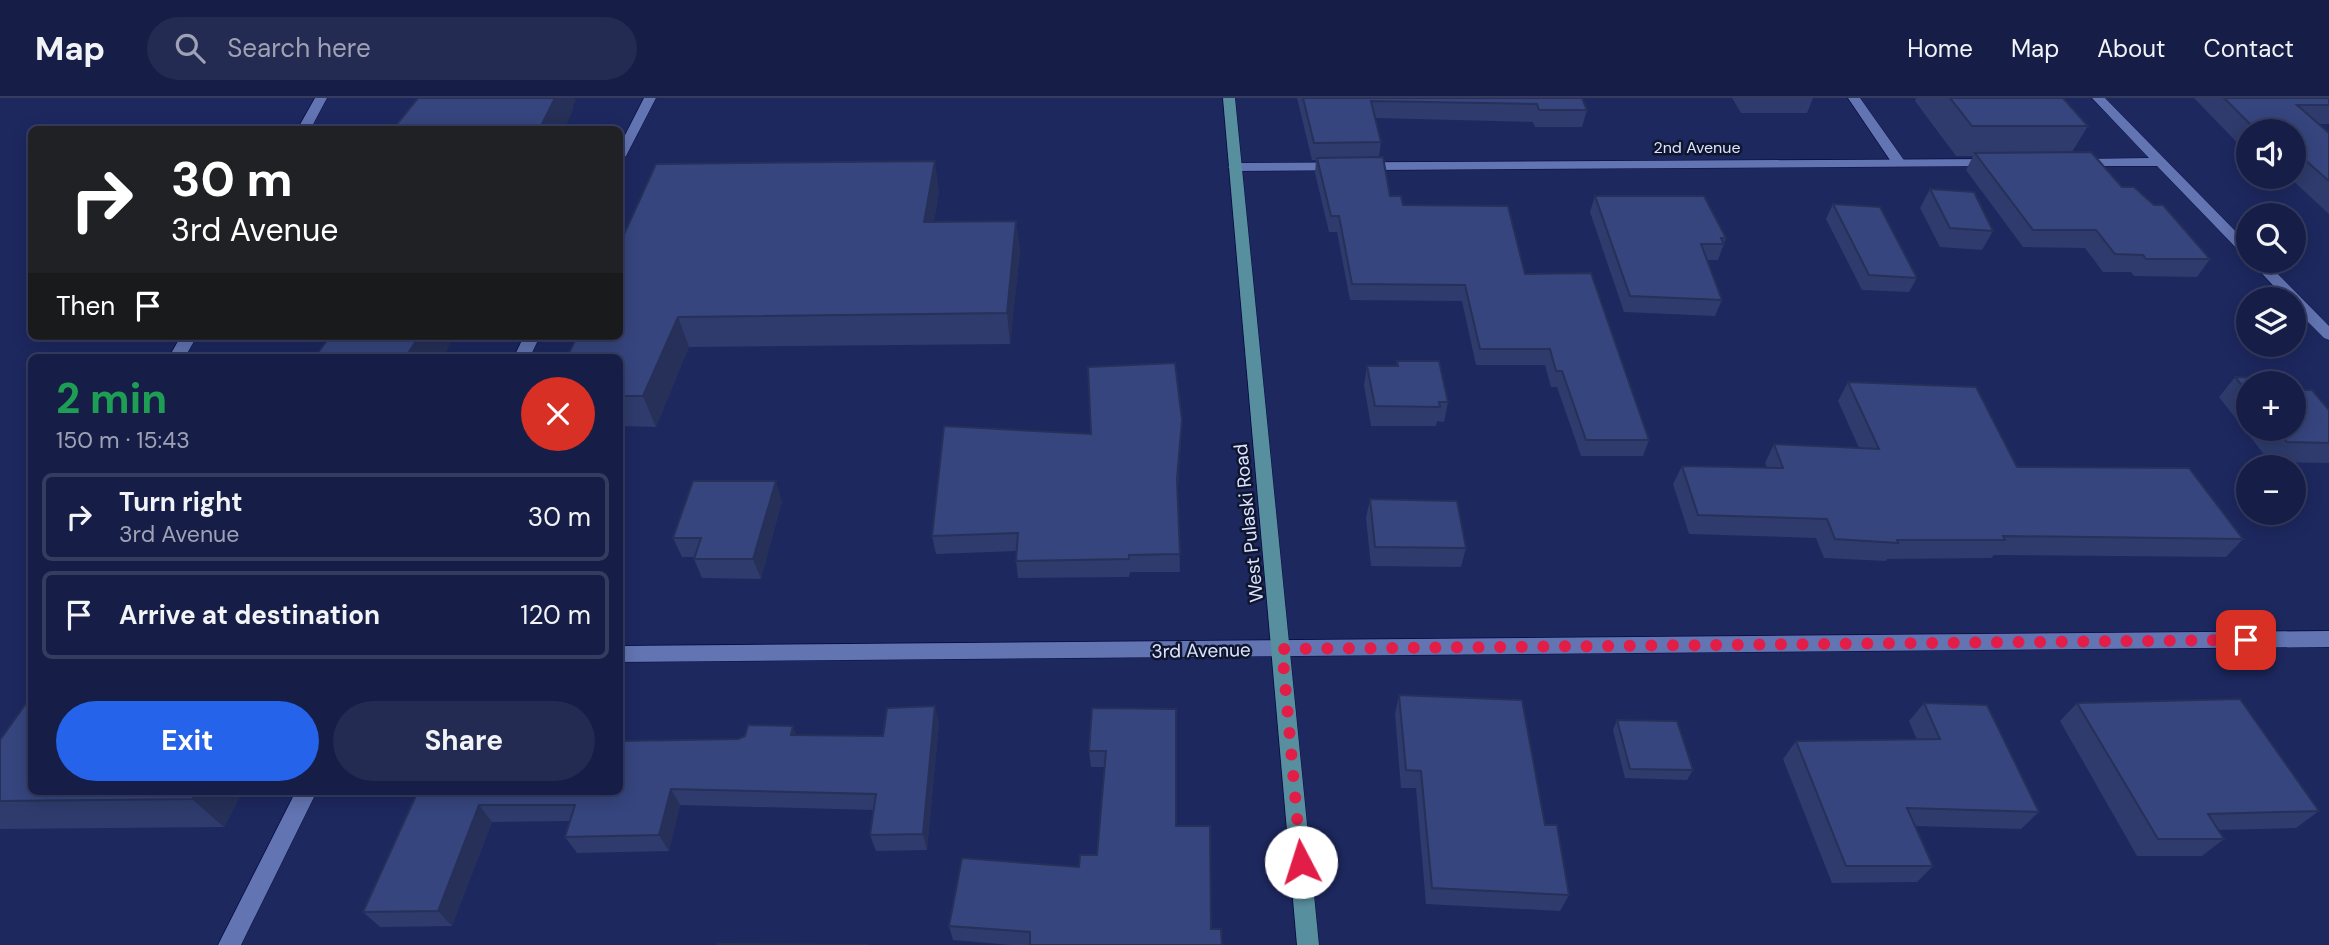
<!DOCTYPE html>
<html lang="en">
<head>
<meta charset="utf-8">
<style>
  :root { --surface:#161e47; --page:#232b52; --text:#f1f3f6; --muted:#9ea2b4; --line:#353c60; --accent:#2563eb }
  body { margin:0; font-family:"DM Sans",sans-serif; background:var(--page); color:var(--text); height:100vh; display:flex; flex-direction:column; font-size:26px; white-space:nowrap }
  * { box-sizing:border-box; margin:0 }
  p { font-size:23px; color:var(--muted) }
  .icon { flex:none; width:38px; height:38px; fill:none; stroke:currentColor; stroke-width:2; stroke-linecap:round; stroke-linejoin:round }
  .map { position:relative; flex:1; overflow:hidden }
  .panel { position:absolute; left:28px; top:256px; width:595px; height:441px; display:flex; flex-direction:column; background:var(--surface); border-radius:10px; box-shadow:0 4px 18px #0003,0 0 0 2px var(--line) }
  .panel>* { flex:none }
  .hud { position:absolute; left:28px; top:28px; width:595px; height:214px; border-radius:10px; box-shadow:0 4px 18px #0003,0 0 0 2px var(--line); background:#202124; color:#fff; overflow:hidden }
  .controls { position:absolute; left:2236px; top:21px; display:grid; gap:14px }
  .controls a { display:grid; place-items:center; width:70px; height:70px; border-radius:50%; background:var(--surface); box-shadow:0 4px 18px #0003,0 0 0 2px var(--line); font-size:35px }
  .pin { position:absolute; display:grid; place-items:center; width:60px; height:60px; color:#fff; margin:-30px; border-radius:14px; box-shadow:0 4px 10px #0006 }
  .me { position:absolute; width:77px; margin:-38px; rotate:355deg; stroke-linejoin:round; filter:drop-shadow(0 0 5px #0008) }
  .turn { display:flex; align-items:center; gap:24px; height:147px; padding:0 28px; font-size:32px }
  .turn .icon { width:91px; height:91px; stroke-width:2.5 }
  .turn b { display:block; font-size:49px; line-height:60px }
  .then { display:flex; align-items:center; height:66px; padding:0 28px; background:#0003; gap:14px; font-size:26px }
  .round { display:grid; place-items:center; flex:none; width:74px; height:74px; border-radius:37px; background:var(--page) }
  .summary { display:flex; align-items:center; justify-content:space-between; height:119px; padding:0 28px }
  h1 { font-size:42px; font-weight:700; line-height:52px; color:#1e9e55 }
  .cta { display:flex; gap:14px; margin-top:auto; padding:14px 28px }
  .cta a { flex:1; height:80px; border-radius:42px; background:var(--accent); color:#fff; font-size:28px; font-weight:700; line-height:80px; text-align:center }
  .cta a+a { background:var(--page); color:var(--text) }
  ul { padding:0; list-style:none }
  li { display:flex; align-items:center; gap:21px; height:88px; margin:0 14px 10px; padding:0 14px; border:4px solid var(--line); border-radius:10px }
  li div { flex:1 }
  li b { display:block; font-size:26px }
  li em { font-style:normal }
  header { display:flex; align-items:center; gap:42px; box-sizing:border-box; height:98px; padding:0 35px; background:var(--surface); border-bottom:2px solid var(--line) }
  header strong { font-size:33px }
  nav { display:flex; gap:38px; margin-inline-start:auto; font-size:24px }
  .search { width:490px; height:63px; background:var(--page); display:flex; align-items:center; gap:18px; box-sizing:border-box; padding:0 24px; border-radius:38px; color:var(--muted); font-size:26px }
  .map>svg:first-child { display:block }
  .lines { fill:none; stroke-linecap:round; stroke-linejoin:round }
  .service-casing { stroke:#090d42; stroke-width:1 }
  .minor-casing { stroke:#090d42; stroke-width:1 }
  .secondary-casing { stroke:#090d42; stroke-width:1 }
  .service { fill:#6274b2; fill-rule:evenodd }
  .minor { fill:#6274b2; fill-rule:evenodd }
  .secondary { fill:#588f9e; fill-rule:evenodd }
  .wall { fill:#2e3b6c }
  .shaded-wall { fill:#263058 }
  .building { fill:#36457e; stroke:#263058; stroke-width:2 }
  .route { stroke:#e11d48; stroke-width:12; stroke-dasharray:0 21.6 }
  .labels { text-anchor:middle; stroke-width:5; stroke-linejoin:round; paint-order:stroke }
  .far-street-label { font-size:16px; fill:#dae3ff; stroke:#0f152d }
  .street-label { font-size:19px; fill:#dae3ff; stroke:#0f152d }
</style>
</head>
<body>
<header>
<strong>Map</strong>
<div class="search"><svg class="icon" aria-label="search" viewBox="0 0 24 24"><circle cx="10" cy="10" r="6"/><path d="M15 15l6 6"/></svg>Search here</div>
<nav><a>Home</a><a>Map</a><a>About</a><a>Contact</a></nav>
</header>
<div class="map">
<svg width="2329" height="847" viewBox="0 0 2329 847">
  <rect width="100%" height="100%" fill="#1d285f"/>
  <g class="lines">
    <g class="service-casing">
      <path id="service" d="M 315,0 L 327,0 L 310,32 L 297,32 Z
        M 1848,0 L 1860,0 L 1906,65 L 1904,68 L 1894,68 Z
        M 181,238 L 197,238 L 185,259 L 169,259 Z"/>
    </g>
    <g class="minor-casing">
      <path id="minor" d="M 644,0 L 656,0 L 626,58 L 620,62 L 620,47 Z
        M 2092,0 L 2105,0 L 2249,147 L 2249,159 L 2244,158 L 2157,68 L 2074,68 L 2072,65 L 2079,61 L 2149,60 Z
        M 1991,61 L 1998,65 L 1996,68 L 1235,73 L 1228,69 L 1235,65 Z
        M 2250,163 L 2265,163 L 2329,228 L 2329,242 L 2324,240 L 2294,210 L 2294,201 L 2286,201 Z
        M 524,238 L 540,238 L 530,259 L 514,259 Z
        M 2329,533 L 2329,549 L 620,564 L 620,548 Z
        M 296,693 L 317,693 L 241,847 L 218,847 Z"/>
    </g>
    <g class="secondary-casing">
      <path id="secondary" d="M 1223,0 L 1235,0 L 1319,847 L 1297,847 Z"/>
    </g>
    <use href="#service" class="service"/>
    <use href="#minor" class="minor"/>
    <use href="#secondary" class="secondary"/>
  </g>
  <path class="wall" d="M 1297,0 L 1582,0 L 1587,12 L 1582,29 L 1535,29 L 1533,24 L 1375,20 L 1381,44 L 1379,59 L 1390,98 L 1403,107 L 1525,176 L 1649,342 L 1643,358 L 1581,358 L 1557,289 L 1551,289 L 1545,267 L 1476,267 L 1462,203 L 1350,202 L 1337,134 L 1329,134 L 1315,75 L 1316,62 L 1312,62 Z
    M 1732,0 L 1813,0 L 1807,15 L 1741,15 Z
    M 1916,0 L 2063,0 L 2088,28 L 2072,54 L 2122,89 L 2210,161 L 2197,179 L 2134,178 L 2131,174 L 2103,174 L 2085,150 L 2023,149 L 1966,72 L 1973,58 L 1956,58 L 1915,3 Z
    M 2194,0 L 2329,0 L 2329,26 L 2318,26 L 2329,35 L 2329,116 L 2289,79 L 2294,79 L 2294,33 L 2249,33 L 2249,57 Z
    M 1930,91 L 1993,133 L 1982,152 L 1940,149 L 1920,110 Z
    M 939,93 L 934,124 L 1016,123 L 1020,153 L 1010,246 L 689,249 L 656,329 L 620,328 L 620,259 L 567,259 Z
    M 1595,98 L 1726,140 L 1718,162 L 1707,162 L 1722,202 L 1715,218 L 1624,214 L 1590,114 Z
    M 1833,106 L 1917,180 L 1909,194 L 1862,192 L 1826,121 Z
    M 1397,263 L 1448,304 L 1444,324 L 1437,323 L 1436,328 L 1371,328 L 1364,287 L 1367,268 L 1396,268 Z
    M 2235,279 L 2249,285 L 2249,331 L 2294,331 L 2298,292 L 2329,312 L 2329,365 L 2270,364 L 2219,299 Z
    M 1848,284 L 2017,369 L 2243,441 L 2226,459 L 1994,457 L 1991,460 L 1887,461 L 1886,463 L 1824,460 L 1816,440 L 1689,436 L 1673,386 L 1682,368 L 1767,370 L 1765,365 L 1774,346 L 1859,350 L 1838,303 Z
    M 1182,322 L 1178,391 L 1180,474 L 1130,474 L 1129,479 L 1018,480 L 1016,463 L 1017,453 L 936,456 L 932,438 L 1091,336 Z
    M 1370,401 L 1466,450 L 1461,469 L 1371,468 L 1366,420 Z
    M 782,403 L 761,481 L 702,480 L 694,461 L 694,459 L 682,459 L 673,440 Z
    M 1399,597 L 1545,727 L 1569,797 L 1560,813 L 1426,806 L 1416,690 L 1401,690 L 1395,616 Z
    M 1924,605 L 2039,714 L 2021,731 L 1915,728 L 1933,768 L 1917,784 L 1832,785 L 1783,661 L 1796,643 L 1917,642 L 1909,623 Z
    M 2077,605 L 2319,713 L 2296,730 L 2218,732 L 2224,741 L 2202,758 L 2137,758 L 2060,623 Z
    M 1092,610 L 1176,728 L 1211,831 L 1222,847 L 1011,847 L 953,842 L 949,828 L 1079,769 L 1097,757 L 1105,669 L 1091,669 L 1089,653 Z
    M 1617,622 L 1693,672 L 1687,682 L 1625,680 L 1613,632 Z
    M 939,625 L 927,752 L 876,753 L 870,737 L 874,712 L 680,707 L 669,753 L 577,755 L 565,739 L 570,723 L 492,724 L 452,828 L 380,829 L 363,814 L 418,693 L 738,641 L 796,637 L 883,638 Z
    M 0,642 L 243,693 L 224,729 L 0,731 Z"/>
  <path class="shaded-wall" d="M 555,0 L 575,0 L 576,3 L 573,8 L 574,10 L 564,32 L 539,32 Z
    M 935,63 L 939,93 L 929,154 L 924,124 Z
    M 1016,123 L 1020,153 L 1010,246 L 1007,215 Z
    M 678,219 L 689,249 L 656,329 L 643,298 Z
    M 419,238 L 451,238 L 453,242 L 443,259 L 406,259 Z
    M 1182,322 L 1181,340 L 1177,399 L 1177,381 Z
    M 776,383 L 782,403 L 761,481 L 753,461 Z
    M 935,608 L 939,625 L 927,752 L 923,736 Z
    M 793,628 L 800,645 L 791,637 Z
    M 671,691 L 680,707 L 669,753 L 659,737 Z
    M 197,693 L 243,693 L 224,729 L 192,701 Z
    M 479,707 L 492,724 L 452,828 L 438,813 Z"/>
  <path class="building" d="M 418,0 L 555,0 L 539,32 L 392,32 Z
    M 1303,0 L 1582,0 L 1587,12 L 1539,12 L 1537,6 L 1371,3 L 1381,44 L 1314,45 Z
    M 1950,0 L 2063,0 L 2088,28 L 1972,28 Z
    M 2224,0 L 2329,0 L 2329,7 L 2297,7 L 2329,35 L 2329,83 L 2294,52 L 2294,33 L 2257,33 Z
    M 2091,54 L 2122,89 L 2134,89 L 2154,107 L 2163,107 L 2210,161 L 2146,161 L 2143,157 L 2115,156 L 2096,132 L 2033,132 L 1975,55 Z
    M 1383,59 L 1390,98 L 1401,98 L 1403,107 L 1508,108 L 1525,176 L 1591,175 L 1649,342 L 1586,342 L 1562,273 L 1556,273 L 1550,251 L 1480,251 L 1465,187 L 1352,186 L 1339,118 L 1331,118 L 1317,60 Z
    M 935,63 L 924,124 L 1016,123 L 1007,215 L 678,219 L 643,298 L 620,298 L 620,259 L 567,259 L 577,238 L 620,238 L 620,145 L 656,66 Z
    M 1930,91 L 1974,94 L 1993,133 L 1950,130 Z
    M 1595,98 L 1704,98 L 1726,140 L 1721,140 L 1724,146 L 1701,146 L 1722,202 L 1630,198 Z
    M 1833,106 L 1880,109 L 1917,180 L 1869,177 Z
    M 330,238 L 419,238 L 406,259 L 315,259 Z
    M 1397,263 L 1439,263 L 1448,304 L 1439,304 L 1440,309 L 1375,308 L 1367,268 L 1398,268 Z
    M 1175,265 L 1182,322 L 1177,381 L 1180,456 L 1129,457 L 1129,461 L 1016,463 L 1018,435 L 932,438 L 944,328 L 1091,336 L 1088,269 Z
    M 2235,279 L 2288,280 L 2293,285 L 2249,285 L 2249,296 Z
    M 1848,284 L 1976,289 L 2017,369 L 2189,370 L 2243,441 L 2003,438 L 2005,442 L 1897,442 L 1898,445 L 1835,441 L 1827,421 L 1698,417 L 1682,368 L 1783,370 L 1774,346 L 1879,351 Z
    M 2294,287 L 2298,292 L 2312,292 L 2329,312 L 2329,345 L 2287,344 L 2277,331 L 2294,331 Z
    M 693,383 L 776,383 L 753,461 L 694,461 L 701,440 L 673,440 Z
    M 1370,401 L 1457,403 L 1466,450 L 1375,449 Z
    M 32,597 L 32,693 L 197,693 L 192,701 L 0,703 L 0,642 Z
    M 1399,597 L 1522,602 L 1545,727 L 1557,727 L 1569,797 L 1432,790 L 1421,673 L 1406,672 Z
    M 2240,601 L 2319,713 L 2208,716 L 2224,741 L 2158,741 L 2077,605 Z
    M 1924,605 L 1987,607 L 2039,714 L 1907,710 L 1933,768 L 1846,768 L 1796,643 L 1940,641 Z
    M 935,608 L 923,736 L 870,737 L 876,696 L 671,691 L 659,737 L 565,739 L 575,707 L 479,707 L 438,813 L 363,814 L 418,693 L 620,693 L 620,643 L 738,641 L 745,638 L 748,627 L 793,628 L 791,637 L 883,638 L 887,610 Z
    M 1092,610 L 1176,611 L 1176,728 L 1210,728 L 1211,831 L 1221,831 L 1222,847 L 1030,847 L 1030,834 L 949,828 L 962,760 L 1079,769 L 1080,757 L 1097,757 L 1106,653 L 1089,653 Z
    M 1617,622 L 1677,623 L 1693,672 L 1630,671 Z
    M 718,846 L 869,847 L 718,847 Z"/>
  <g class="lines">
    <path class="route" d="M 1301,764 L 1282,551 L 2246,542"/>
  </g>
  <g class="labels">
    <g class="far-street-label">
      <text x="1697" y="55">2nd Avenue</text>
    </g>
    <g class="street-label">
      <text transform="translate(1248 425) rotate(-96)" y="7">West Pulaski Road</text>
      <text transform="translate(1201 552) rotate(-1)" y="7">3rd Avenue</text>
    </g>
  </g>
</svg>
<div class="controls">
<a><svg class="icon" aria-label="sound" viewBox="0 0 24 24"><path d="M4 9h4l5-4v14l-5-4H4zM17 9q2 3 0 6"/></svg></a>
<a><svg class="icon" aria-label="search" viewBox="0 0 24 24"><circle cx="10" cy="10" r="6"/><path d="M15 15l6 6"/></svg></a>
<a><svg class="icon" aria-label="layers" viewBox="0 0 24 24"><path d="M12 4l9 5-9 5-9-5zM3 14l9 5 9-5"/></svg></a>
<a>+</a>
<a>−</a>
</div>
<div class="pin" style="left:2246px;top:542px;background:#d93025"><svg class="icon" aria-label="arrive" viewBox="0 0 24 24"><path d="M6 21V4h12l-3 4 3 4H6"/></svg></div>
<svg class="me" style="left:1301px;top:764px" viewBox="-20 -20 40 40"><circle r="19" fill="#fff"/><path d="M0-13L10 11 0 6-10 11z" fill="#e11d48"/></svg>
<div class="hud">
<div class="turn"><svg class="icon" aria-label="right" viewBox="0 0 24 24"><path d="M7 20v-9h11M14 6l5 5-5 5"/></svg><div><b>30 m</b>3rd Avenue</div></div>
<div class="then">Then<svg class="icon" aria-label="arrive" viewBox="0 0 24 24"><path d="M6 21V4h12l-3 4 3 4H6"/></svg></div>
</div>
<section class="panel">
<div class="summary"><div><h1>2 min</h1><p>150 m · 15:43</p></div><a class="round" style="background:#d93025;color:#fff"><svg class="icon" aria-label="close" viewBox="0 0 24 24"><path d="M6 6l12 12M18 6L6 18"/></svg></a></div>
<ul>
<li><svg class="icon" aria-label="right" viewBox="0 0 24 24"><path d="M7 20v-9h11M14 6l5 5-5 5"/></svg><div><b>Turn right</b><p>3rd Avenue</p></div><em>30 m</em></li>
<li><svg class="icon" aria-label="arrive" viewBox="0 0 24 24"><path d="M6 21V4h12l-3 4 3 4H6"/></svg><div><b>Arrive at destination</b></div><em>120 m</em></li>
</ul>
<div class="cta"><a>Exit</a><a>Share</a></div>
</section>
</div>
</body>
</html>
